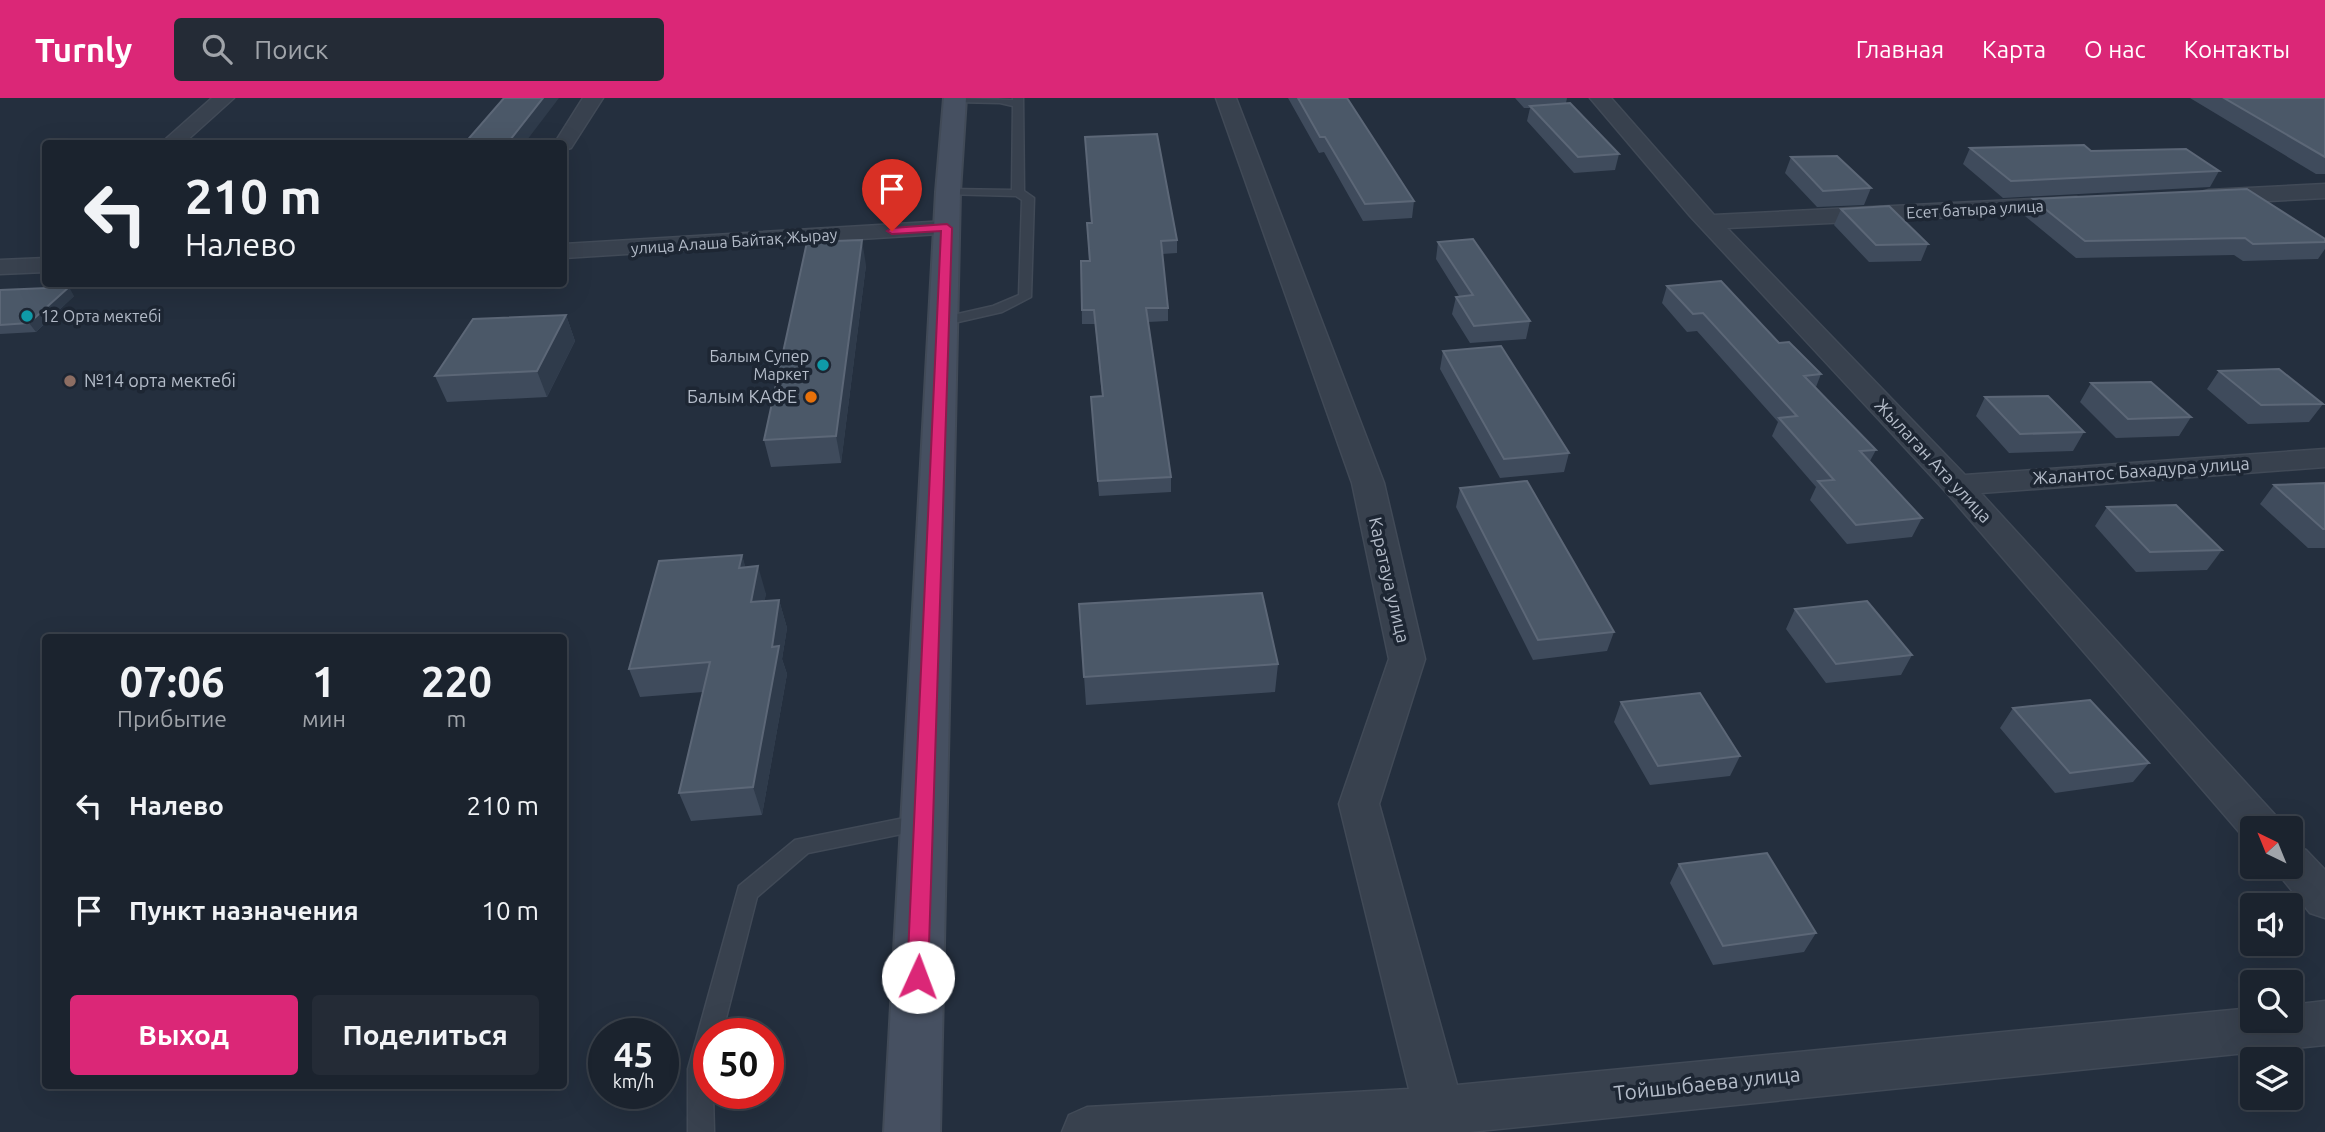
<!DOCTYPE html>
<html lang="ru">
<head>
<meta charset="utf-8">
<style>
  :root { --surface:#1b232e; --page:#242b36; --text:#f1f3f6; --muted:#a0a4aa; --line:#39404a; --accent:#db2777 }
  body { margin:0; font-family:Ubuntu,sans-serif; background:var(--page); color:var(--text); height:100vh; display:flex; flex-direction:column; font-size:26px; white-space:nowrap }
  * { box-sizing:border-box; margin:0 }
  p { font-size:23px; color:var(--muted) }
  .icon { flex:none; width:38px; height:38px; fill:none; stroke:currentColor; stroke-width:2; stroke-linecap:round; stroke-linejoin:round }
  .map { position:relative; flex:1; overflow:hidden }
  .drawer { position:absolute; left:42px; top:536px; width:525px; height:455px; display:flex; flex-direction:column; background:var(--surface); border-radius:7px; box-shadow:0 7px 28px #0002,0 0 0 2px var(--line) }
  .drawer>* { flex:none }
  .banner { position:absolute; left:42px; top:42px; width:525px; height:147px; border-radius:7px; box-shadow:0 7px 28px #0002,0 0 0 2px var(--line); background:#1b232e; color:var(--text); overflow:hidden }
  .needle { width:46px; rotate:317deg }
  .buttons { position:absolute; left:2240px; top:718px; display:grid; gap:14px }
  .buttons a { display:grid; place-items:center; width:63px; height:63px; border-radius:7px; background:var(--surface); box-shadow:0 7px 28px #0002,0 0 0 2px var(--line); font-size:35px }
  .speed { position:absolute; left:588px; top:920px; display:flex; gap:14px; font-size:35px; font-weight:700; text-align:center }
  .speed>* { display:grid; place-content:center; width:91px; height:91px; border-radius:50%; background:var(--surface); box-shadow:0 7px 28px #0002,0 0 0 2px var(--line); line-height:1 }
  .speed small { font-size:18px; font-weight:400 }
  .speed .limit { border:10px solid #d22; background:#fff; color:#111 }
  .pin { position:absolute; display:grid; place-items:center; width:60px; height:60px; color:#fff; margin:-72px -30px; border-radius:50% 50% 50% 0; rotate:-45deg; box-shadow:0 0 7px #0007 }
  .pin .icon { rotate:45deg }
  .me { position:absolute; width:77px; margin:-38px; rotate:2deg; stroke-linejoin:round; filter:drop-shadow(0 0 5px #0008) }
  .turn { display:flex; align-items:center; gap:24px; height:147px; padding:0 28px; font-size:32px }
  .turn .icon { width:91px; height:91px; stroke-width:2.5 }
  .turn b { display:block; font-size:49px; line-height:60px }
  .eta { display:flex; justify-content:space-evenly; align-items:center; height:119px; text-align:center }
  .eta b { font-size:42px; font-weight:600; line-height:49px }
  .button { display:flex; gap:14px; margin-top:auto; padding:14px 28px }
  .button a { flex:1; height:80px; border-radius:7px; background:var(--accent); color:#fff; font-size:28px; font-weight:600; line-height:80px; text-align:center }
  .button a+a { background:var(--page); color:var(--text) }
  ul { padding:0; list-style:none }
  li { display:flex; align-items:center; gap:21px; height:105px; padding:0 28px }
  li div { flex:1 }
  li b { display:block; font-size:26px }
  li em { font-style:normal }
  header { display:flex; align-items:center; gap:42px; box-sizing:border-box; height:98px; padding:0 35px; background:var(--accent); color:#fff }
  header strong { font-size:33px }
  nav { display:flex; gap:38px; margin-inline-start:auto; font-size:24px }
  .search { width:490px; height:63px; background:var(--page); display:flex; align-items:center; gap:18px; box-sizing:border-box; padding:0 24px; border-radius:7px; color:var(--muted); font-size:26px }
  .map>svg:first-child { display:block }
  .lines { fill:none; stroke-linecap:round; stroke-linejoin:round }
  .service-casing { stroke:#414a57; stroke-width:3 }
  .minor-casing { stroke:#414a57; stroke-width:3 }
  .secondary-casing { stroke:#414a57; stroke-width:4 }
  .service { fill:#38414e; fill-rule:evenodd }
  .minor { fill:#38414e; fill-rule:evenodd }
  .secondary { fill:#465061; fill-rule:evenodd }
  .wall { fill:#3f4b5c }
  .shaded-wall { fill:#2f3b4b }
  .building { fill:#4b5868; stroke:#5c6777; stroke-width:2 }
  .route { fill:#db2777; stroke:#8e194d; stroke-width:2 }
  .culture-dot { fill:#0f9aa8; stroke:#1d2633; stroke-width:2.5 }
  .education-dot { fill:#8d6e63; stroke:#1d2633; stroke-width:2.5 }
  .food-dot { fill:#e8710a; stroke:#1d2633; stroke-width:2.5 }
  .labels { text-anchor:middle; stroke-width:7; stroke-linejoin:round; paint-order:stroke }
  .far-street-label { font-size:16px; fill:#b4bcc9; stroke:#1d2633 }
  .far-poi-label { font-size:16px; fill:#b4bcc9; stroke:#1d2633; text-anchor:start }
  .poi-label { font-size:18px; fill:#b4bcc9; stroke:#1d2633; text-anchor:start }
  .street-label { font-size:18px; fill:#b4bcc9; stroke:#1d2633 }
  .near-street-label { font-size:21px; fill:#b4bcc9; stroke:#1d2633 }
</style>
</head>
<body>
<header>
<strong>Turnly</strong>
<div class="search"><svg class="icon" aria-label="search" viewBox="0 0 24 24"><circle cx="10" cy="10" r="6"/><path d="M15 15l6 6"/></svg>Поиск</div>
<nav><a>Главная</a><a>Карта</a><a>О нас</a><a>Контакты</a></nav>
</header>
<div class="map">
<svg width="2325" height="1034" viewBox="0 0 2325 1034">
  <rect width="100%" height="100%" fill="#242f3e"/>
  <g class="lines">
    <g class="service-casing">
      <path id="service" d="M 951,0 L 1013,2 L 1013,0 L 1023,0 L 1024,93 L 1034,100 L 1031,199 L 1002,214 L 945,227 L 938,223 L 940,220 L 993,208 L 1019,197 L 1022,102 L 1016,98 L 944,96 L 942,94 L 948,91 L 1012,92 L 1013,8 L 1000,5 L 955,4 Z
        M 924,716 L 931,718 L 934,724 L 931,730 L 808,755 L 757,799 L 722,936 L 709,936 L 709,996 L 713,996 L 714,1034 L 688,1034 L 688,971 L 739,788 L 795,742 Z"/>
    </g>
    <g class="minor-casing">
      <path id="minor" d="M 212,0 L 234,0 L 183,46 L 160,46 Z
        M 583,0 L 603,0 L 571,50 L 564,52 L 564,46 L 554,46 Z
        M 1216,0 L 1236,0 L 1384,385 L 1425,561 L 1379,706 L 1457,987 L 2252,910 L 2252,922 L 2291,922 L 2291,907 L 2325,903 L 2325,947 L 1469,1034 L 1062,1034 L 1069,1017 L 1087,1009 L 1409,991 L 1339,706 L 1389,561 L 1352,385 Z
        M 1590,0 L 1611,0 L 1714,117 L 2076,99 L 2084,101 L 2087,106 L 2084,111 L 2076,113 L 1727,130 L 1965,377 L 2325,351 L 2325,369 L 1981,395 L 2276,718 L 2282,730 L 2252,730 L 2252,744 L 2246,742 L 1946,394 L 1690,118 Z
        M 2325,86 L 2325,100 L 2209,106 L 2201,104 L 2198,99 L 2201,94 L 2209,92 Z
        M 947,123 L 955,125 L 959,130 L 955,135 L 564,160 L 564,146 Z
        M 46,160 L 46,174 L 0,176 L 0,162 Z
        M 2291,747 L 2306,752 L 2325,772 L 2325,820 L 2310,815 L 2272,768 L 2291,768 Z"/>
    </g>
    <g class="secondary-casing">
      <path id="secondary" d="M 944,0 L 966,0 L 960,94 L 940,1034 L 884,1034 L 936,94 Z"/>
    </g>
    <use href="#service" class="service"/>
    <use href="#minor" class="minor"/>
    <use href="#secondary" class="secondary"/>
  </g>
  <path class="wall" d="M 1288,0 L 1347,0 L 1414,103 L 1412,120 L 1363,123 L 1324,54 L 1319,55 Z
    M 1515,0 L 1567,0 L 1566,5 L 1619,56 L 1615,72 L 1574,75 L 1527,23 L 1530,10 L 1524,10 Z
    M 2190,0 L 2325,0 L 2325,76 L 2316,76 Z
    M 1085,39 L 1177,142 L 1177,155 L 1162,156 L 1168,210 L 1168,223 L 1148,224 L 1171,379 L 1171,394 L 1099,398 L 1091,299 L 1102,298 L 1095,226 L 1082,226 L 1081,163 L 1089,163 L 1087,125 L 1091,125 Z
    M 1970,50 L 2091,53 L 2219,73 L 2210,89 L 2003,100 L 1963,66 Z
    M 1791,59 L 1871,90 L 1864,107 L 1817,109 L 1785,75 Z
    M 2033,101 L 2325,141 L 2325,151 L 2318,161 L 2243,163 L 2234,157 L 2076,160 L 2025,118 Z
    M 1841,111 L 1928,146 L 1921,163 L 1869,164 L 1834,127 Z
    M 1438,144 L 1530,223 L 1526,241 L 1470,245 L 1452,216 L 1456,199 L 1459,198 L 1436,161 Z
    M 866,167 L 841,365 L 771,369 L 764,342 Z
    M 1667,188 L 1779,245 L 1821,276 L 1816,289 L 1876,352 L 1870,363 L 1922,420 L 1912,439 L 1847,446 L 1810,402 L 1816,389 L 1772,338 L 1778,324 L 1697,233 L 1687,234 L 1662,205 Z
    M 0,192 L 74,198 L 36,234 L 0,236 Z
    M 566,217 L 575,243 L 547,299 L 447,304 L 435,278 Z
    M 1443,253 L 1569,355 L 1564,374 L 1500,380 L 1440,271 Z
    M 2219,273 L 2323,306 L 2309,324 L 2248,326 L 2207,291 Z
    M 2091,285 L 2191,319 L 2179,338 L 2116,340 L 2080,304 Z
    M 1985,299 L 2084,334 L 2073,353 L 2009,355 L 1976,318 Z
    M 2325,385 L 2325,450 L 2308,450 L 2260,406 L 2274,387 Z
    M 1460,390 L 1614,534 L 1607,553 L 1533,562 L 1456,409 Z
    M 2107,409 L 2222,452 L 2207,472 L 2136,474 L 2095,428 Z
    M 742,457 L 745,469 L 766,496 L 764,503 L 779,502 L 787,530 L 782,561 L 787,576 L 762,717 L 691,723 L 679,695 L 703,594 L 640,599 L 629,571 Z
    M 1079,506 L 1278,566 L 1275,594 L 1086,607 Z
    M 1795,511 L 1912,557 L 1901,577 L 1826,585 L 1786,531 Z
    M 1621,604 L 1740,658 L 1730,678 L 1650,687 L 1614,624 Z
    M 2013,610 L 2149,665 L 2133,684 L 2055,695 L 2000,630 Z
    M 1679,766 L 1816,835 L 1804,854 L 1713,867 L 1670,785 Z"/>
  <path class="shaded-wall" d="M 543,0 L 559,0 L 524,46 L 507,46 Z
    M 862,142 L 866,167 L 841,365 L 836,338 Z
    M 69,189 L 74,198 L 36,234 L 29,225 Z
    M 566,217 L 575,243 L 547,299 L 537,273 Z
    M 742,457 L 750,485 L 739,470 Z
    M 758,468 L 766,496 L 759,532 L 751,504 Z
    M 779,502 L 787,530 L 782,561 L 787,576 L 762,717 L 753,689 Z"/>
  <path class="building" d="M 504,0 L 543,0 L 507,46 L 464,46 Z
    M 1298,0 L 1347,0 L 1414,103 L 1365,106 L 1325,39 L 1320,39 Z
    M 2224,0 L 2325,0 L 2325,59 Z
    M 1570,5 L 1619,56 L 1578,59 L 1530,8 Z
    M 1157,36 L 1177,142 L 1161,143 L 1168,210 L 1146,210 L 1171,379 L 1098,383 L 1091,299 L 1103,298 L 1094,212 L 1082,212 L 1081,163 L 1090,163 L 1087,125 L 1092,125 L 1085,39 Z
    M 2084,47 L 2091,53 L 2186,51 L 2219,73 L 2011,83 L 1970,50 Z
    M 1837,58 L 1871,90 L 1823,93 L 1791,59 Z
    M 2247,91 L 2325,141 L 2325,144 L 2253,146 L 2245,140 L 2085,143 L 2033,101 Z
    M 1889,108 L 1928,146 L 1876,147 L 1841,111 Z
    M 1473,141 L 1530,223 L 1474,228 L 1456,199 L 1473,197 L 1438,144 Z
    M 862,142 L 836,338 L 764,342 L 807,144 Z
    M 1721,183 L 1779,245 L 1789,244 L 1821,276 L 1804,278 L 1876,352 L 1860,353 L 1922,420 L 1856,427 L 1818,383 L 1834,382 L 1779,320 L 1797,318 L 1703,215 L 1693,216 L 1667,188 Z
    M 69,189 L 29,225 L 0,227 L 0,192 Z
    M 566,217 L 537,273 L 435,278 L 473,221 Z
    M 1501,248 L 1569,355 L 1504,361 L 1443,253 Z
    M 2279,271 L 2323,306 L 2261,307 L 2219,273 Z
    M 2151,284 L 2191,319 L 2128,321 L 2091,285 Z
    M 2048,298 L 2084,334 L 2020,336 L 1985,299 Z
    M 1527,383 L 1614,534 L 1538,542 L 1460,390 Z
    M 2325,385 L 2325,431 L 2323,431 L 2274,387 Z
    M 2176,407 L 2222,452 L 2150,454 L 2107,409 Z
    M 742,457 L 739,470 L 758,468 L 751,504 L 779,502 L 772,549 L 779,548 L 753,689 L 679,695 L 710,564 L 629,571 L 659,463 Z
    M 1262,495 L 1278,566 L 1084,579 L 1079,506 Z
    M 1867,503 L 1912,557 L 1836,566 L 1795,511 Z
    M 1700,595 L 1740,658 L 1658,668 L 1621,604 Z
    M 2090,602 L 2149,665 L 2070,675 L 2013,610 Z
    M 1767,755 L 1816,835 L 1723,848 L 1679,766 Z"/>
  <path class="route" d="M 947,126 L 952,130 L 928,879 L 925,885 L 918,888 L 911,885 L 907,879 L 941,133 L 892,136 L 887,133 L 892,130 Z"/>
  <g class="culture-dot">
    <circle cx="27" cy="218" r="7"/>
    <circle cx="823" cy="267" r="7"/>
  </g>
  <circle class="education-dot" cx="70" cy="283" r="7"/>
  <circle class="food-dot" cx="811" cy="299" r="7"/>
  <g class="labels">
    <g class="far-street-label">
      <text transform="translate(1975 111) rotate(-3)" y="6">Есет батыра улица</text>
      <text transform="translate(734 143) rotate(-4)" y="6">улица Алаша Байтақ Жырау</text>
    </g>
    <g class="far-poi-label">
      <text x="41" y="224">12 Орта мектебі</text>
      <text x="809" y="264" text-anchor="end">Балым Супер<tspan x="809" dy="18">Маркет</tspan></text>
    </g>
    <g class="poi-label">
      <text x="84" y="289">№14 орта мектебі</text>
      <text x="797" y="305" text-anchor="end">Балым КАФЕ</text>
    </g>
    <g class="street-label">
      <text transform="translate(1933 363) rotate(47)" y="6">Жылаган Ата улица</text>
      <text transform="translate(2141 373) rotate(-4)" y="6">Жалантос Бахадура улица</text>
      <text transform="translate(1389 482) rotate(77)" y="6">Каратауа улица</text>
    </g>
    <g class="near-street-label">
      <text transform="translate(1707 986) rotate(-6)" y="7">Тойшыбаева улица</text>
    </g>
  </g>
</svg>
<div class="buttons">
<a><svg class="needle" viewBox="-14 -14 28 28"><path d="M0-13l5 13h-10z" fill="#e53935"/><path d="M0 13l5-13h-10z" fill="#a0a4aa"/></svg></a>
<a><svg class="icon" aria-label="sound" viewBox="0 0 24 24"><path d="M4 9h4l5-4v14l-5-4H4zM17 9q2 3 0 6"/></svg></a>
<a><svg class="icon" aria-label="search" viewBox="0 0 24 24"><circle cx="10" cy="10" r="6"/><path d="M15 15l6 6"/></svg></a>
<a><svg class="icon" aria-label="layers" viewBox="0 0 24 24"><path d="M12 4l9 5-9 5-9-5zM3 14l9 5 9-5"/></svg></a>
</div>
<div class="speed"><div>45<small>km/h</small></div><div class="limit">50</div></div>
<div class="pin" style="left:892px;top:133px;background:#d93025"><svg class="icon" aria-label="arrive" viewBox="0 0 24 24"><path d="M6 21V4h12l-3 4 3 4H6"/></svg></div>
<svg class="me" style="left:918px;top:879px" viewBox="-20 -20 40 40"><circle r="19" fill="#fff"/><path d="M0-13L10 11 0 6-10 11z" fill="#db2777"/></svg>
<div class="banner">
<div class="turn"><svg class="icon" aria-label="left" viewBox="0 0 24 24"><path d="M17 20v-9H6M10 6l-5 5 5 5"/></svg><div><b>210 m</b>Налево</div></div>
</div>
<section class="drawer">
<div class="eta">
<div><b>07:06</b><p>Прибытие</p></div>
<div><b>1</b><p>мин</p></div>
<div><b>220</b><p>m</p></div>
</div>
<ul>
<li><svg class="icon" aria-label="left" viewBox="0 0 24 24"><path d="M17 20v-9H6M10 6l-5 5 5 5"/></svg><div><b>Налево</b></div><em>210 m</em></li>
<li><svg class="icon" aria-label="arrive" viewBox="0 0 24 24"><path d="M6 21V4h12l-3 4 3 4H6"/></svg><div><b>Пункт назначения</b></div><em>10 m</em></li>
</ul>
<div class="button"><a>Выход</a><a>Поделиться</a></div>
</section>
</div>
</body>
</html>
